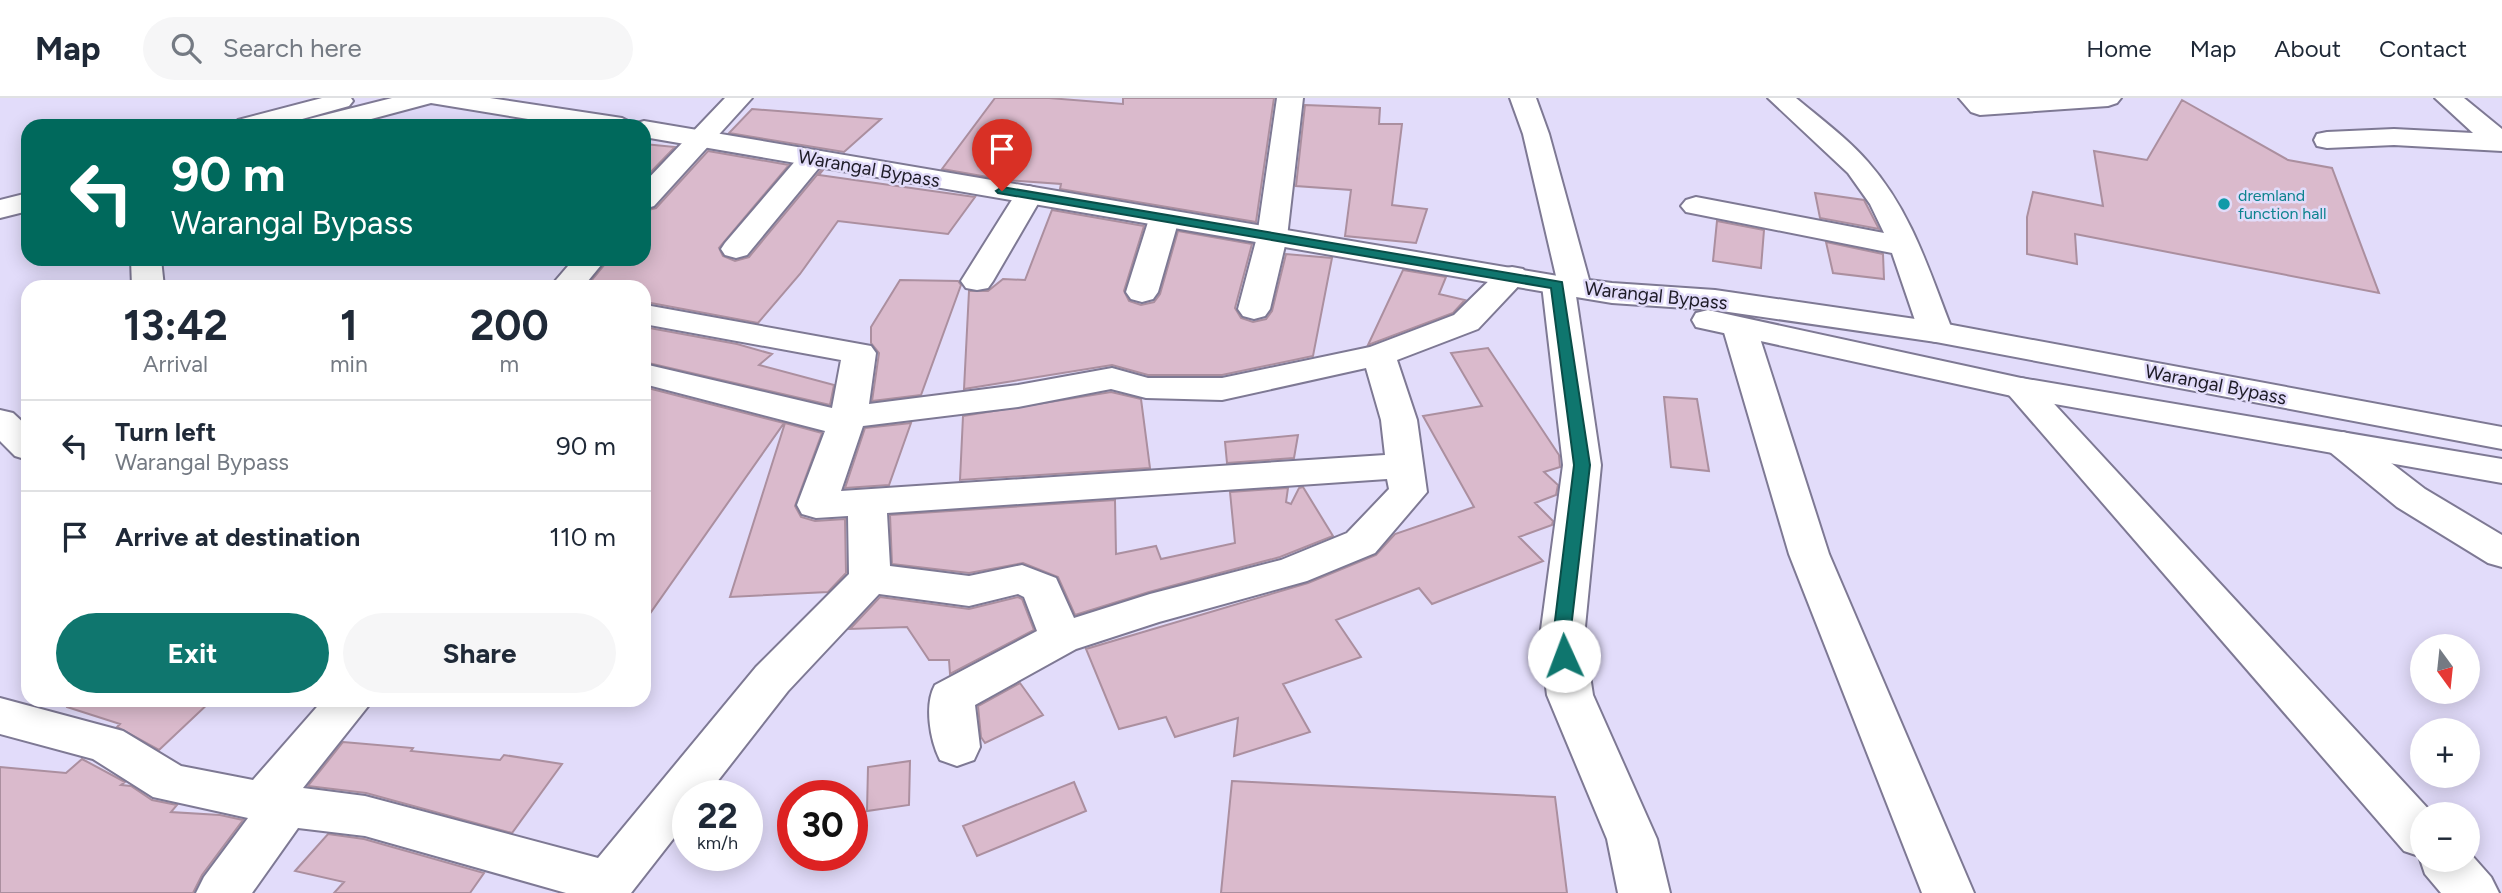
<!DOCTYPE html>
<html lang="en">
<head>
<meta charset="utf-8">
<style>
  :root { --surface:#fff; --page:#f6f6f7; --text:#1f2937; --muted:#747a83; --line:#e0e1e3; --accent:#0f766e }
  body { margin:0; font-family:Figtree,sans-serif; background:var(--page); color:var(--text); height:100vh; display:flex; flex-direction:column; font-size:26px; white-space:nowrap }
  * { box-sizing:border-box; margin:0 }
  p { font-size:23px; color:var(--muted) }
  .icon { flex:none; width:38px; height:38px; fill:none; stroke:currentColor; stroke-width:2; stroke-linecap:round; stroke-linejoin:round }
  .map { position:relative; flex:1; overflow:hidden }
  .side { position:absolute; left:21px; top:182px; width:630px; height:427px; display:flex; flex-direction:column; background:var(--surface); border-radius:21px; box-shadow:0 4px 18px #0003 }
  .side>* { flex:none }
  .guide { position:absolute; left:21px; top:21px; width:630px; height:147px; border-radius:21px; box-shadow:0 4px 18px #0003; background:#00695c; color:#fff; overflow:hidden }
  .needle { width:46px; rotate:165deg }
  .tools { position:absolute; left:2410px; top:536px; display:grid; gap:14px }
  .tools a { display:grid; place-items:center; width:70px; height:70px; border-radius:50%; background:var(--surface); box-shadow:0 4px 18px #0003; font-size:35px }
  .speed { position:absolute; left:672px; top:682px; display:flex; gap:14px; font-size:35px; font-weight:700; text-align:center }
  .speed>* { display:grid; place-content:center; width:91px; height:91px; border-radius:50%; background:var(--surface); box-shadow:0 4px 18px #0003; line-height:1 }
  .speed small { font-size:18px; font-weight:400 }
  .speed .limit { border:10px solid #d22; background:#fff; color:#111 }
  .pin { position:absolute; display:grid; place-items:center; width:60px; height:60px; color:#fff; margin:-72px -30px; border-radius:50% 50% 50% 0; rotate:-45deg; box-shadow:0 0 7px #0007 }
  .pin .icon { rotate:45deg }
  .me { position:absolute; width:77px; margin:-38px; rotate:358deg; stroke-linejoin:round; filter:drop-shadow(0 0 5px #0008) }
  .turn { display:flex; align-items:center; gap:24px; height:147px; padding:0 35px; font-size:32px }
  .turn .icon { width:91px; height:91px; stroke-width:2.5 }
  .turn b { display:block; font-size:49px; line-height:60px }
  .eta { display:flex; justify-content:space-evenly; align-items:center; height:119px; text-align:center }
  .eta b { font-size:42px; font-weight:700; line-height:49px }
  .cta { display:flex; gap:14px; margin-top:auto; padding:14px 35px }
  .cta a { flex:1; height:80px; border-radius:42px; background:var(--accent); color:#fff; font-size:28px; font-weight:700; line-height:80px; text-align:center }
  .cta a+a { background:var(--page); color:var(--text) }
  ul { padding:0; list-style:none }
  li { display:flex; align-items:center; gap:21px; height:91px; padding:0 35px; border-top:2px solid var(--line) }
  li div { flex:1 }
  li b { display:block; font-size:26px }
  li em { font-style:normal }
  header { display:flex; align-items:center; gap:42px; box-sizing:border-box; height:98px; padding:0 35px; background:var(--surface); border-bottom:2px solid var(--line) }
  header strong { font-size:33px }
  nav { display:flex; gap:38px; margin-inline-start:auto; font-size:24px }
  .search { width:490px; height:63px; background:var(--page); display:flex; align-items:center; gap:18px; box-sizing:border-box; padding:0 24px; border-radius:38px; color:var(--muted); font-size:26px }
  .map>svg:first-child { display:block }
  .building { fill:#dabacc; stroke:#ab8f9f; stroke-width:2 }
  .lines { fill:none; stroke-linecap:round; stroke-linejoin:round }
  .minor-casing { stroke:#7e7994; stroke-width:4 }
  .major-casing { stroke:#7e7994; stroke-width:4 }
  .minor { fill:#fff; fill-rule:evenodd }
  .major { fill:#fff; fill-rule:evenodd }
  .route { fill:#0f766e; stroke:#0a4d48; stroke-width:2 }
  .culture-dot { fill:#0f9aa8; stroke:#e2dcfa; stroke-width:2.5 }
  .labels { text-anchor:middle; stroke-width:5; stroke-linejoin:round; paint-order:stroke }
  .far-culture-label { font-size:16px; fill:#0d838f; stroke:#e2dcfa; text-anchor:start }
  .street-label { font-size:19px; fill:#1e1c27; stroke:#e2dcfa }
</style>
</head>
<body>
<header>
<strong>Map</strong>
<div class="search"><svg class="icon" aria-label="search" viewBox="0 0 24 24"><circle cx="10" cy="10" r="6"/><path d="M15 15l6 6"/></svg>Search here</div>
<nav><a>Home</a><a>Map</a><a>About</a><a>Contact</a></nav>
</header>
<div class="map">
<svg width="2502" height="795" viewBox="0 0 2502 795">
  <rect width="100%" height="100%" fill="#e2dcfa"/>
  <path class="building" d="M 995,0 L 1049,0 L 1123,6 L 1123,0 L 1274,0 L 1256,124 L 1060,91 L 1061,86 L 1005,82 L 942,71 Z
    M 2182,2 L 2288,62 L 2332,70 L 2379,195 L 2075,136 L 2077,166 L 2027,156 L 2027,119 L 2033,94 L 2103,108 L 2094,53 L 2147,62 Z
    M 1305,7 L 1380,10 L 1379,26 L 1402,26 L 1392,107 L 1427,111 L 1416,145 L 1345,138 L 1351,92 L 1296,88 Z
    M 752,11 L 881,21 L 844,54 L 729,35 Z
    M 644,46 L 675,49 L 644,81 Z
    M 708,53 L 789,67 L 719,150 L 723,158 L 735,163 L 749,159 L 821,72 L 823,72 L 819,77 L 975,99 L 948,136 L 838,123 L 800,176 L 758,225 L 651,205 L 644,207 L 644,189 L 586,189 L 609,161 L 644,161 L 644,113 L 656,110 Z
    M 1815,95 L 1864,102 L 1879,131 L 1820,120 Z
    M 1052,112 L 1144,128 L 1124,193 L 1129,203 L 1141,207 L 1154,204 L 1160,196 L 1178,133 L 1252,146 L 1235,210 L 1241,220 L 1253,224 L 1266,221 L 1272,213 L 1286,156 L 1332,160 L 1313,258 L 1222,277 L 1148,277 L 1112,267 L 964,291 L 969,193 L 988,193 L 1003,181 L 1025,182 Z
    M 1717,123 L 1764,132 L 1761,170 L 1713,163 Z
    M 1826,144 L 1883,156 L 1884,181 L 1833,175 Z
    M 1403,172 L 1446,179 L 1439,196 L 1465,202 L 1453,215 L 1368,247 Z
    M 900,182 L 958,183 L 961,187 L 921,297 L 872,303 L 879,255 L 871,245 L 871,229 Z
    M 644,229 L 737,246 L 772,256 L 759,267 L 834,287 L 830,307 L 644,264 Z
    M 1488,250 L 1559,357 L 1560,369 L 1544,374 L 1558,387 L 1556,397 L 1535,405 L 1553,423 L 1552,427 L 1519,439 L 1543,463 L 1432,506 L 1419,490 L 1336,522 L 1361,559 L 1283,586 L 1310,634 L 1234,658 L 1238,620 L 1175,639 L 1166,619 L 1119,631 L 1086,551 L 1308,485 L 1376,457 L 1395,436 L 1474,409 L 1423,318 L 1482,308 L 1451,255 Z
    M 644,289 L 784,325 L 644,524 Z
    M 1111,294 L 1141,301 L 1150,370 L 960,382 L 963,318 Z
    M 1664,299 L 1697,301 L 1709,373 L 1671,369 Z
    M 785,325 L 822,335 L 795,408 L 801,419 L 815,423 L 845,421 L 846,475 L 828,494 L 730,499 Z
    M 911,325 L 889,387 L 845,390 L 865,330 Z
    M 1298,337 L 1294,360 L 1227,365 L 1225,344 Z
    M 1303,389 L 1333,438 L 1280,459 L 1149,494 L 1075,517 L 1058,479 L 1023,465 L 969,475 L 892,466 L 890,417 L 1115,402 L 1116,456 L 1156,448 L 1161,461 L 1235,445 L 1230,394 L 1288,390 L 1286,404 L 1291,406 L 1299,390 Z
    M 880,499 L 969,511 L 1018,499 L 1022,501 L 1034,532 L 950,576 L 949,562 L 929,562 L 907,529 L 850,531 Z
    M 1020,585 L 1043,617 L 985,645 L 981,639 L 978,608 Z
    M 68,602 L 212,602 L 159,652 L 117,629 L 120,626 L 67,609 Z
    M 343,644 L 413,650 L 411,653 L 500,662 L 504,657 L 562,666 L 512,735 L 366,695 L 308,688 Z
    M 82,661 L 125,684 L 121,687 L 131,688 L 152,702 L 177,707 L 171,714 L 220,717 L 243,722 L 202,777 L 193,795 L 0,795 L 0,669 L 66,675 Z
    M 910,663 L 909,707 L 867,713 L 868,669 Z
    M 1232,683 L 1555,699 L 1567,795 L 1221,795 Z
    M 1074,684 L 1086,713 L 977,758 L 963,728 Z
    M 328,736 L 364,741 L 484,775 L 470,795 L 334,795 L 344,784 L 295,773 Z"/>
  <g class="lines">
    <g class="minor-casing">
      <path id="minor" d="M 725,0 L 752,0 L 654,108 L 644,111 L 644,85 Z
        M 1277,0 L 1303,0 L 1287,139 L 1270,211 L 1265,218 L 1254,221 L 1243,218 L 1238,211 L 1257,139 Z
        M 1510,0 L 1536,0 L 1549,36 L 1591,189 L 1586,196 L 1576,198 L 1601,367 L 1584,539 L 1593,597 L 1657,741 L 1670,795 L 1618,795 L 1607,741 L 1547,597 L 1540,539 L 1563,367 L 1542,187 L 1547,180 L 1556,178 L 1523,36 Z
        M 1768,0 L 1796,0 C 1821,21 1847,40 1868,64 C 1912,114 1929,173 1953,234 L 1948,241 L 1936,244 L 1924,241 L 1919,234 L 1892,155 L 1686,114 L 1681,108 L 1686,102 L 1696,99 L 1884,135 L 1870,106 L 1848,75 Z
        M 1959,0 L 2121,0 L 2117,5 L 2108,8 L 1980,17 L 1971,14 Z
        M 2435,0 L 2464,0 L 2502,31 L 2502,53 L 2394,47 L 2327,50 L 2317,48 L 2314,42 L 2317,36 L 2327,34 L 2394,31 L 2473,35 Z
        M 813,52 L 823,54 L 827,60 L 747,157 L 736,160 L 725,157 L 721,151 L 725,145 L 803,54 Z
        M 1029,88 L 1039,91 L 1043,97 L 993,183 L 988,190 L 977,192 L 966,190 L 961,183 L 1015,97 L 1019,91 Z
        M 1164,112 L 1174,115 L 1179,121 L 1158,194 L 1153,201 L 1142,204 L 1131,201 L 1126,194 L 1149,121 L 1154,115 Z
        M 131,161 L 161,161 L 164,189 L 132,189 Z
        M 574,161 L 606,161 L 583,189 L 550,189 Z
        M 1512,169 L 1523,171 L 1528,178 L 1478,231 L 1397,262 L 1417,322 L 1427,394 L 1375,455 L 1307,483 L 1159,524 L 1076,551 L 975,607 L 980,649 L 974,662 L 957,668 L 940,662 C 930,642 924,607 935,587 L 1037,533 L 1024,499 L 1018,496 L 969,508 L 879,496 L 788,593 L 706,698 L 688,698 L 688,722 L 631,795 L 566,795 L 365,738 L 298,730 L 252,795 L 196,795 L 204,779 L 248,720 L 153,699 L 93,661 L 0,636 L 0,600 L 123,633 L 181,668 L 253,682 L 323,602 L 373,602 L 303,690 L 365,698 L 598,760 L 756,569 L 849,476 L 848,418 L 816,420 L 802,416 L 797,407 L 825,333 L 644,286 L 644,266 L 832,310 L 841,262 L 644,226 L 644,210 L 651,208 L 871,248 L 876,255 L 869,306 L 1018,287 L 1112,270 L 1148,280 L 1222,280 L 1370,249 L 1454,217 L 1501,171 ZM 1366,270 L 1381,322 L 1385,357 L 841,393 L 863,328 L 1018,309 L 1111,291 L 1146,300 L 1222,302 ZM 1387,381 L 1389,391 L 1347,435 L 1281,462 L 1150,496 L 1074,520 L 1056,480 L 1022,467 L 969,478 L 890,468 L 887,415 Z
        M 1740,221 L 1752,224 L 1757,231 L 1829,456 L 1974,795 L 1922,795 L 1789,456 L 1723,231 L 1728,224 Z
        M 2021,280 L 2033,283 L 2433,716 L 2422,716 L 2422,761 L 2468,761 L 2468,753 L 2491,779 L 2499,795 L 2441,795 L 2425,776 L 2419,758 L 2404,753 L 2009,297 L 2004,290 L 2009,283 Z
        M 0,312 L 13,315 L 28,329 L 28,362 L 15,358 L 0,343 Z
        M 2343,334 L 2356,338 L 2425,391 L 2502,437 L 2502,469 L 2488,465 L 2397,409 L 2330,354 L 2325,346 L 2330,338 Z"/>
    </g>
    <g class="major-casing">
      <path id="major" d="M 322,0 L 351,0 L 353,3 L 349,8 L 277,28 L 234,28 L 238,22 Z
        M 392,0 L 490,0 L 622,20 L 634,26 L 644,23 L 1558,178 L 1612,185 L 1715,192 L 1936,224 L 2502,329 L 2502,351 L 1936,244 L 1715,212 L 1612,205 L 1558,196 L 644,39 L 644,28 L 571,28 L 431,5 L 345,28 L 301,28 L 305,22 Z
        M 28,95 L 28,113 L 0,120 L 0,102 Z
        M 1708,212 L 2021,280 L 2502,361 L 2502,385 L 2021,300 L 1696,229 L 1692,222 L 1696,215 Z"/>
    </g>
    <use href="#minor" class="minor"/>
    <use href="#major" class="major"/>
  </g>
  <path class="route" d="M 1002,89 L 1562,184 L 1590,367 L 1570,539 L 1573,558 L 1571,563 L 1558,563 L 1553,539 L 1574,367 L 1551,190 L 998,95 L 996,93 Z"/>
  <circle class="culture-dot" cx="2224" cy="106" r="7"/>
  <g class="labels">
    <g class="far-culture-label">
      <text x="2238" y="103">dremland<tspan x="2238" dy="18">function hall</tspan></text>
    </g>
    <g class="street-label">
      <text transform="translate(869 70) rotate(10)" y="7">Warangal Bypass</text>
      <text transform="translate(1656 197) rotate(6)" y="7">Warangal Bypass</text>
      <text transform="translate(2216 286) rotate(11)" y="7">Warangal Bypass</text>
    </g>
  </g>
</svg>
<div class="tools">
<a><svg class="needle" viewBox="-14 -14 28 28"><path d="M0-13l5 13h-10z" fill="#e53935"/><path d="M0 13l5-13h-10z" fill="#747a83"/></svg></a>
<a>+</a>
<a>−</a>
</div>
<div class="speed"><div>22<small>km/h</small></div><div class="limit">30</div></div>
<div class="pin" style="left:1002px;top:93px;background:#d93025"><svg class="icon" aria-label="arrive" viewBox="0 0 24 24"><path d="M6 21V4h12l-3 4 3 4H6"/></svg></div>
<svg class="me" style="left:1564px;top:558px" viewBox="-20 -20 40 40"><circle r="19" fill="#fff"/><path d="M0-13L10 11 0 6-10 11z" fill="#0f766e"/></svg>
<div class="guide">
<div class="turn"><svg class="icon" aria-label="left" viewBox="0 0 24 24"><path d="M17 20v-9H6M10 6l-5 5 5 5"/></svg><div><b>90 m</b>Warangal Bypass</div></div>
</div>
<section class="side">
<div class="eta">
<div><b>13:42</b><p>Arrival</p></div>
<div><b>1</b><p>min</p></div>
<div><b>200</b><p>m</p></div>
</div>
<ul>
<li><svg class="icon" aria-label="left" viewBox="0 0 24 24"><path d="M17 20v-9H6M10 6l-5 5 5 5"/></svg><div><b>Turn left</b><p>Warangal Bypass</p></div><em>90 m</em></li>
<li><svg class="icon" aria-label="arrive" viewBox="0 0 24 24"><path d="M6 21V4h12l-3 4 3 4H6"/></svg><div><b>Arrive at destination</b></div><em>110 m</em></li>
</ul>
<div class="cta"><a>Exit</a><a>Share</a></div>
</section>
</div>
</body>
</html>
